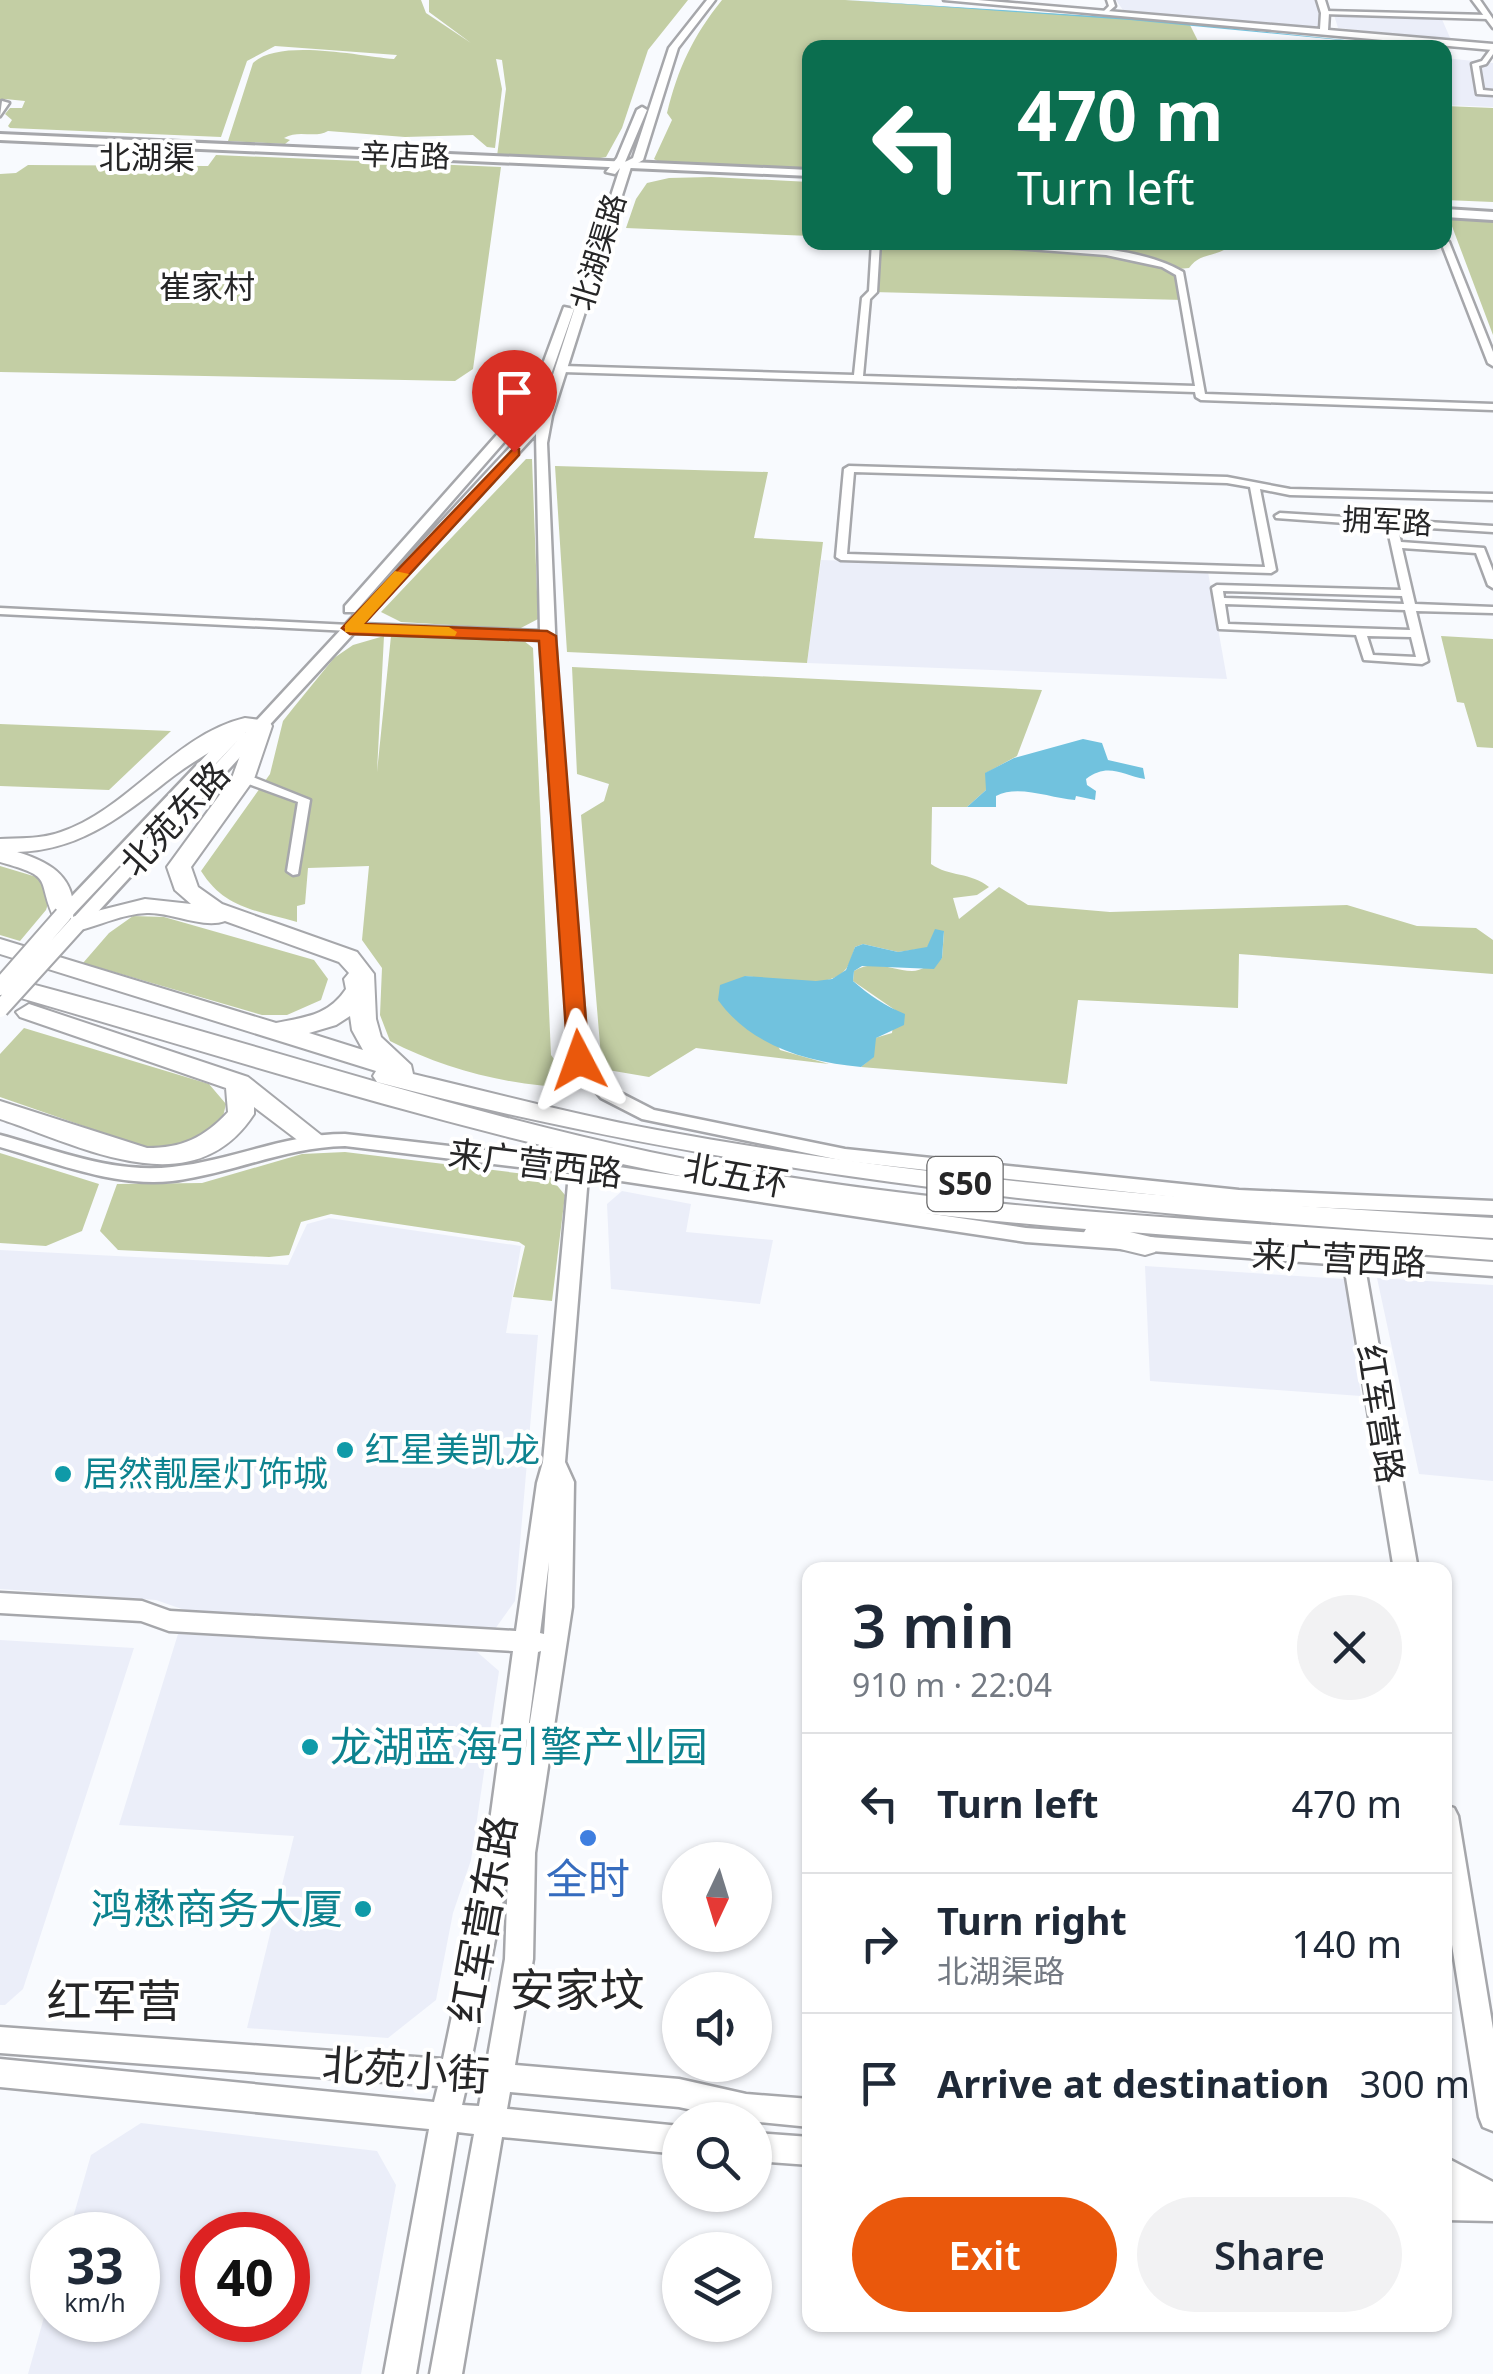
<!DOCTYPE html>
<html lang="en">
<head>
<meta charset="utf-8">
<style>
  :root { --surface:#fff; --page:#f2f2f3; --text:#1f2937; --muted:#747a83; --line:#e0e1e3; --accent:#ea580c }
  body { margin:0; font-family:"Noto Sans","Noto Sans SC",sans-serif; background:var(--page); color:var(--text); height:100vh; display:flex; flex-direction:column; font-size:38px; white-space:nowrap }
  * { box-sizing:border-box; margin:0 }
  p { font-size:32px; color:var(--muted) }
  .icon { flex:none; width:55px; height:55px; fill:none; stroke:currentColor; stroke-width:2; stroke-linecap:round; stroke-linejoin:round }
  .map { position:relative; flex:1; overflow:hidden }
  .drawer { position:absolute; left:802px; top:1562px; width:650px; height:770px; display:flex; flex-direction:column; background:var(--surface); border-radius:20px; box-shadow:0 2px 8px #0004 }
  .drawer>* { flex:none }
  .hud { position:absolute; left:802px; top:40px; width:650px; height:210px; border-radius:20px; box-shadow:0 2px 8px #0004; background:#0b6e4f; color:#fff; overflow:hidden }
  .needle { width:65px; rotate:184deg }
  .controls { position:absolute; left:662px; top:1842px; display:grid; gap:20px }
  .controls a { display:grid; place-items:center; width:110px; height:110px; border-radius:50%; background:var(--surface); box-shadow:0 2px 8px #0004; font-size:50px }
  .speed { position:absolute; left:30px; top:2212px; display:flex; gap:20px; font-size:50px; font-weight:700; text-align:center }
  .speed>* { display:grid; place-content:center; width:130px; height:130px; border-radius:50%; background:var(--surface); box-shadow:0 2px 8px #0004; line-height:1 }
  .speed small { font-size:25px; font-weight:400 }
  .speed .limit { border:15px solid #d22; background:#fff; color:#111 }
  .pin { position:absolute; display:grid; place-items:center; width:85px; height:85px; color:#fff; margin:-102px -42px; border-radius:50% 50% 50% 0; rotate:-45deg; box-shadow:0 0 10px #0007 }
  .pin .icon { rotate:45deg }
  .me { position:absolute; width:110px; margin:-55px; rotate:356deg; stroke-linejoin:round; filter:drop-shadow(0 0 8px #0008) }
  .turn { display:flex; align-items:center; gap:35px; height:210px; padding:0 50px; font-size:45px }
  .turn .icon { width:130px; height:130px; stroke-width:2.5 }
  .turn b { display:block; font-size:70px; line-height:85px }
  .round { display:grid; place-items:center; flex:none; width:105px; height:105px; border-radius:52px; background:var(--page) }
  .headline { display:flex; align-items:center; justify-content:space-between; height:170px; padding:0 50px }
  h1 { font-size:60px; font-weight:600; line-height:75px }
  .button { display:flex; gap:20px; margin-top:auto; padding:20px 50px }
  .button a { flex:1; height:115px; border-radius:60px; background:var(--accent); color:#fff; font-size:40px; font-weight:600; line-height:115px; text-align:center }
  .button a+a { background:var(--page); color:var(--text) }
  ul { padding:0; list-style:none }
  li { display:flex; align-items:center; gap:30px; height:140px; padding:0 50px; border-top:2px solid var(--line) }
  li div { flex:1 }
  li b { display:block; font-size:38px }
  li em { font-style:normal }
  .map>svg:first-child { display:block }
  .built { fill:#ebeef9; fill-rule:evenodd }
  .green { fill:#c3cea4 }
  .water { fill:#71c2de }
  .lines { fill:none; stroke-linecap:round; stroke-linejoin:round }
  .street-casing { stroke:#a6a7ab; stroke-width:5 }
  .secondary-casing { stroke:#a6a7ab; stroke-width:5 }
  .primary-casing { stroke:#a6a7ab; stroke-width:6 }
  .highway-casing { stroke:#a6a7ab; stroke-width:4 }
  .street { fill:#fff; fill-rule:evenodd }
  .secondary { fill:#fff; fill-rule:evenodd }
  .primary { fill:#fff; fill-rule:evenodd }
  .highway { fill:#fff; fill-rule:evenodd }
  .secondary-bridge-casing { stroke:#a6a7ab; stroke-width:20; stroke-linecap:butt }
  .secondary-bridge { stroke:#fff; stroke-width:16 }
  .route { fill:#ea580c; stroke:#983908; stroke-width:2.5 }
  .slow { fill:#f59e0b }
  .culture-dot { fill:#0f9aa8; stroke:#fff; stroke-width:4 }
  .shop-dot { fill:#3f7fe0; stroke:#fff; stroke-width:4 }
  .labels { text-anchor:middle; stroke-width:8; stroke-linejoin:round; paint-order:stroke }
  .far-street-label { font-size:30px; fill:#262627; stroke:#fff }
  .far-neighbourhood-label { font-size:32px; fill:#262627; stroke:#fff }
  .shield { fill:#fff; stroke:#676768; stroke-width:2.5 }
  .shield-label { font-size:32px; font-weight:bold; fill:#262627 }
  .street-label { font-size:35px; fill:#262627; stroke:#fff }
  .culture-label { font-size:35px; fill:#0d838f; stroke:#fff; text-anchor:start }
  .near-culture-label { font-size:42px; fill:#0d838f; stroke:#fff; text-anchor:start }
  .near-shop-label { font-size:42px; fill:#366cbe; stroke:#fff }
  .near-street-label { font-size:42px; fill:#262627; stroke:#fff }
  .near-neighbourhood-label { font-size:45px; fill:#262627; stroke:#fff }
</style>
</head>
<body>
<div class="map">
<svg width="1493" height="2374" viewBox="0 0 1493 2374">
  <rect width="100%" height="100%" fill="#f8fafe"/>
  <path class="built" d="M 1116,0 L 1315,0 L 1325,27 L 1125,13 Z
    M 1334,15 L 1441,17 L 1451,40 L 1338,28 Z
    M 1445,58 L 1493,63 L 1493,107 L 1445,105 Z
    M 821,560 L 1208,572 L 1227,679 L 807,663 Z
    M 622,1191 L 691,1204 L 686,1232 L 773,1240 L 760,1304 L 611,1289 L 607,1204 Z
    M 329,1218 L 521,1246 L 506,1333 L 538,1335 L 515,1601 L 495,1629 L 196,1614 L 156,1600 L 0,1589 L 0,1250 L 288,1265 L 307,1224 Z
    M 1145,1266 L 1345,1279 L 1361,1396 L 1150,1381 Z
    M 1377,1278 L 1493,1285 L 1493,1481 L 1419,1474 Z
    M 178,1634 L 476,1651 L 499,1671 L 471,1860 L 453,1913 L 436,2000 L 388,2038 L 247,2028 L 294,1836 L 119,1825 Z
    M 0,1640 L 134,1648 L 23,1989 L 5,2005 L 0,2005 Z
    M 141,2123 L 377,2151 L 396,2185 L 361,2374 L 28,2374 L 52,2289 L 52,2320 L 138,2320 L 138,2235 L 68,2235 L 91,2155 ZM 202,2235 L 288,2235 L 288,2320 L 202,2320 Z"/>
  <path class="green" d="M 0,0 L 421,0 L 426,13 L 471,43 L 429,12 L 429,0 L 688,0 L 648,50 L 622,128 L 606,157 L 594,159 L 497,156 L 506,89 L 502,60 L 496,59 L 502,89 L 495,148 L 487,147 L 473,135 L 405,137 L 328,131 C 314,139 300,129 284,138 L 290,140 L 285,144 L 228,141 L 253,63 C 279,38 359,56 394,59 L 397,55 L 275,46 L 247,61 L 221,137 L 10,128 L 8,126 L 12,120 L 5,114 L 10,108 L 22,108 L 25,101 L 5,99 L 0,104 Z
    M 722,0 L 845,0 L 1149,20 L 1190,25 L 1201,47 L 810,48 L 810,168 L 659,162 L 654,159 L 672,120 L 667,113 C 678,68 693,36 722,0 Z
    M 1445,106 L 1493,108 L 1493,202 L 1445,200 Z
    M 216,155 L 501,167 L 473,369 L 455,381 L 0,372 L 0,174 L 16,173 L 28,165 L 208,166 Z
    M 711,177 L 810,182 L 810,236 L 626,228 L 636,199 L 647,183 L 669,178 Z
    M 1454,218 L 1493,221 L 1493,335 L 1450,221 Z
    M 876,243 L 1226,243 L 1226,249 C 1211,257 1199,254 1189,268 L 1178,269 L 1184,300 L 873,292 Z
    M 526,459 L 532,459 L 538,619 L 519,629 L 401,622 L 381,612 Z
    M 555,466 L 768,472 L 754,538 L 823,542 L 807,663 L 567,652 Z
    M 384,636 L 377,772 L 391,636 L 524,641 L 533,648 L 551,1055 L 575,1088 C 511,1086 446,1070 390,1041 L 380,1015 L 382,968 L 362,940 L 369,866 L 308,868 L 305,904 L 297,906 L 297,922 C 256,910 225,909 201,871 L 270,774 L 283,721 L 294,707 L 334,658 L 353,645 Z
    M 1441,636 L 1493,639 L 1493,748 L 1477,747 L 1464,703 L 1457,702 Z
    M 572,667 L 1042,690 L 1017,756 L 986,773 L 986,790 L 967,807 L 932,807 L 931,864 C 949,877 971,872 989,887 L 977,895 L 953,898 L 959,919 L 999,887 L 1028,905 L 1110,912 L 1347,905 L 1417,926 L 1476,928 L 1493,940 L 1493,974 L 1239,954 L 1238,1008 L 1078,1000 L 1067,1084 L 861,1067 L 873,1057 L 875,1038 L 892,1033 L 895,1010 L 853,981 L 854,971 C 872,959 892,970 912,971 C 921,971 933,963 942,958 L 944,932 L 933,936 L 927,948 L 898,952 L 863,944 L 855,947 C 853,953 850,964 846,969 C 827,993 771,978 745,976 L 780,1050 L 829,1064 L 696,1048 L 649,1077 L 602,1069 L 581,815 L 604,801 L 609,784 L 577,774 Z
    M 0,724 L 171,731 L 109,790 L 0,786 Z
    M 0,866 L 40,878 L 51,895 L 46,910 L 20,941 L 0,935 Z
    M 133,916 L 164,917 L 314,960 L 328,979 L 321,1000 L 287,1015 L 262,1015 L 83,963 L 109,933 Z
    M 24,1028 L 209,1084 L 226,1104 L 221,1125 L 188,1145 L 147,1148 L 0,1097 L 0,1054 Z
    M 345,1152 L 550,1177 L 565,1195 L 552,1301 L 513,1297 L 525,1246 L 519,1242 L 331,1214 L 301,1222 L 289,1255 L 269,1257 L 118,1250 L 100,1231 L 117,1184 L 202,1183 L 302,1154 Z
    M 0,1153 L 99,1184 L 82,1231 L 46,1246 L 0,1243 Z"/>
  <path class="water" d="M 845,0 L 1142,19 L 1413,47 L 1130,20 Z
    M 1083,739 L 1102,743 L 1108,760 L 1143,768 L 1145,779 C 1122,775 1108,762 1086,779 L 1087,785 L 1096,791 L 1095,800 L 1076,796 L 1075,800 C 1050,798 1018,784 996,796 L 996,807 L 967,807 L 986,790 L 985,773 L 1014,758 Z
    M 935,929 L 944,931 L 942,958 L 934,969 L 862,966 L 854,971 L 853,981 C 869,995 885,1006 905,1014 L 904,1025 L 876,1038 L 874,1057 L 861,1067 C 807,1062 751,1046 718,1000 L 720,985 L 745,976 L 816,981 L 832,979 L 846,970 L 855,947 L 863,944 L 898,952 L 927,947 Z"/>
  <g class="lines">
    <g class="street-casing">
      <path id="street" d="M 1107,0 L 1113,0 L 1115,6 L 1107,13 L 1104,11 L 1109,6 Z
        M 1325,11 L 1488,15 L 1491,17 L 1488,19 L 1323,14 Z
        M 1493,46 L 1493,54 L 1486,64 L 1479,66 L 1483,90 L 1493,91 L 1493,95 L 1477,94 L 1472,64 L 1482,61 Z
        M 2,101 L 9,103 L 0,116 Z
        M 1445,240 L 1449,242 L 1493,352 L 1493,366 L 1488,363 L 1441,242 L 1445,242 Z
        M 872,242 L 880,242 L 877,292 L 870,299 L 863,376 L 1195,386 L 1176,275 L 1162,267 L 1106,255 L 938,242 C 1003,242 1129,239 1183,272 L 1205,394 L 1493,404 L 1493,410 L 1201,400 L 1196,397 L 1195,392 L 563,372 L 558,369 L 563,366 L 854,375 L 862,298 L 869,291 Z
        M 849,466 L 1227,477 L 1290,489 L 1493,494 L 1493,500 L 1290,495 L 1260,489 L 1276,570 L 1271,573 L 841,560 L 836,557 L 844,469 ZM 854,472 L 1227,483 L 1250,487 L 1265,567 L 847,554 Z
        M 1280,513 L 1493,526 L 1493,532 L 1397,526 L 1401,542 L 1484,548 L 1493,571 L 1493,588 L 1488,585 L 1476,553 L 1402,548 L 1415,604 L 1493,607 L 1493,613 L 1416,611 L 1428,661 L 1422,664 L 1364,660 L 1356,635 L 1219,629 L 1212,588 L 1217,585 L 1401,590 L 1387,526 L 1276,518 L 1275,516 ZM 1223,591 L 1402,596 L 1404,604 L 1224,598 ZM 1225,604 L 1405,610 L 1410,630 L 1228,624 ZM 1367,636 L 1411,637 L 1416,657 L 1373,655 Z
        M 0,608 L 350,625 L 355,628 L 350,631 L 0,614 Z
        M 250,776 L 310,800 L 298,874 L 293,875 L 287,871 L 298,802 L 246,783 L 244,780 Z"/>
    </g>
    <g class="secondary-casing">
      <path id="secondary" d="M 707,0 L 715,0 L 678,48 L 643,160 L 631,167 L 552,416 L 547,443 L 558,701 L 588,1059 L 615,1090 L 654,1110 L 845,1149 L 1239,1190 L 1493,1201 L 1493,1215 L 1239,1204 L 845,1161 L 642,1119 L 601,1098 L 570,1060 L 540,640 L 354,633 L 83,928 L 71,928 L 68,924 L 239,739 L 69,919 L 57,919 L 54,915 L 233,727 L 245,727 L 245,733 L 540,415 L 620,168 L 615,174 L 606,172 L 617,158 L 637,110 L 642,107 L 647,110 L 625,162 L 633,158 L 669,48 ZM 536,434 L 540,631 L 362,624 Z
        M 944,0 L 978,0 L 1320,29 L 1321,13 L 1317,0 L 1325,0 L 1329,13 L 1328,30 L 1493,44 L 1493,50 Z
        M 1472,0 L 1480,0 L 1493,19 L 1493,28 Z
        M 564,307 L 574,309 L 549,380 L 519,425 L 355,612 L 345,612 L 345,606 L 510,420 L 537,380 Z
        M 345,1134 L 579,1161 L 1026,1228 L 1493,1262 L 1493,1276 L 1365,1267 L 1418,1570 L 1394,1570 L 1344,1265 L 1026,1242 L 588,1176 L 565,1462 L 574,1482 L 572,1607 L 535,1853 L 533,1959 L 515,2065 L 679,2079 L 746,2094 L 810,2099 L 810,2127 L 738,2120 L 679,2107 L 510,2092 L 507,2109 L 680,2126 L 680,2154 L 502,2137 L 462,2374 L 430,2374 L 474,2134 L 457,2132 L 416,2374 L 384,2374 L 429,2129 L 0,2087 L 0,2059 L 434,2102 L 438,2086 L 0,2053 L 0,2027 L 443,2059 L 485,1858 L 513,1651 L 169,1631 L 141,1621 L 0,1613 L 0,1593 L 142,1601 L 170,1611 L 516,1631 L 537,1483 L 543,1462 L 569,1173 L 345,1146 C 285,1147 231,1174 172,1181 C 114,1187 56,1163 0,1147 L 0,1135 C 56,1150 114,1174 172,1167 C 231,1161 285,1134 345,1134 ZM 549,1562 L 544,1634 L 540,1633 ZM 541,1651 L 525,1754 L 538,1652 ZM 508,1874 L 505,1959 L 487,2062 L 471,2061 ZM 466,2088 L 482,2089 L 479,2106 L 462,2105 Z
        M 1445,1805 L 1454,1808 L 1458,1816 L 1493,2029 L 1493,2131 L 1483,2127 L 1479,2117 L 1445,1900 Z
        M 755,2133 L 810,2137 L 810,2165 L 755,2161 Z
        M 1445,2157 L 1493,2182 L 1493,2221 L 1445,2220 L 1445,2190 L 1451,2190 L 1445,2187 Z"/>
    </g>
    <g class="primary-casing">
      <path id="primary" d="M 0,134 L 810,170 L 810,176 L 0,140 Z
        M 1445,209 L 1493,212 L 1493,220 L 1445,217 Z"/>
    </g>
    <g class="highway-casing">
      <path id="highway" d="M 245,718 L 269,721 L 272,726 L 254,779 L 191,867 L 198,887 L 222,904 L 357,952 L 374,974 L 376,1019 L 381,1037 L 411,1065 L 413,1074 C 494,1093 575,1115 657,1130 C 933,1181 1213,1202 1493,1218 L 1493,1238 C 1113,1214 746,1179 377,1082 L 373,1076 L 376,1071 L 0,954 L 0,939 L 276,1023 C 305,1017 328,1016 346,989 L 344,979 L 349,973 L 339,962 L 225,921 C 203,929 171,912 147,913 C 122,914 101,925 77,931 L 68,929 L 67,921 L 55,920 C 35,878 57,878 0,862 L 0,839 C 20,838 42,839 61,832 C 130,808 174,735 245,718 ZM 249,731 L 232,778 L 167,867 L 175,890 L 191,904 L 145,899 L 73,917 C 77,878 51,862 17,852 C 84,850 125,813 175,775 C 198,758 223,744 249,731 ZM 350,1016 L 352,1030 L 363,1050 L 309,1033 L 336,1025 Z
        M 0,976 C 218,1031 430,1105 650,1152 C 926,1210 1212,1219 1493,1240 L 1493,1260 L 1130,1232 L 1155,1238 L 1159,1245 L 1155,1252 L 1145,1255 L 1087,1241 L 1083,1234 L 1086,1229 C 940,1217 794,1200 651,1170 C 431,1124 216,1054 0,992 Z
        M 29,1004 L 248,1077 L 326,1139 L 322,1145 L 304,1145 L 254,1107 L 254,1114 C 193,1208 82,1146 0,1119 L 0,1101 L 147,1148 C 182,1148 204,1138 228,1112 L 226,1088 L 20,1017 L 16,1012 Z"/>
    </g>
    <use href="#street" class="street"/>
    <use href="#secondary" class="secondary"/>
    <use href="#primary" class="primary"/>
    <use href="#highway" class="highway"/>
    <g class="secondary-bridge-casing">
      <path id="secondary-bridge" d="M 0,987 L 63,915
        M 0,1009 L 77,924"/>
    </g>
    <use href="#secondary-bridge" class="secondary-bridge"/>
  </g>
  <path class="route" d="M 514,448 L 519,449 L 519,455 L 364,624 L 547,631 L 556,636 L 589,1060 L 579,1066 L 568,1060 L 539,641 L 350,634 L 342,628 Z"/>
  <path class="slow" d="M 395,571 L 409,574 L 364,624 L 449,627 L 457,632 L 455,636 L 345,632 L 345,625 Z"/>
  <g class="culture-dot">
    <circle cx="345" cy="1450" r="10"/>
    <circle cx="63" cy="1474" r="10"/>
    <circle cx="310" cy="1747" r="10"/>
    <circle cx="363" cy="1909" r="10"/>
  </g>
  <circle class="shop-dot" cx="588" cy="1838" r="10"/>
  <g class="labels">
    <g class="far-street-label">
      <text transform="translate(405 156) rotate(2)" y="10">辛店路</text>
      <text transform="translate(599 252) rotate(-73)" y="10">北湖渠路</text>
      <text transform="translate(1387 522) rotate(3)" y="10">拥军路</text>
    </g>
    <g class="far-neighbourhood-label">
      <text x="147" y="169">北湖渠</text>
      <text x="207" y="298">崔家村</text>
    </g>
    <rect class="shield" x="927.5" y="1157" width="75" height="54" rx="8"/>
    <g class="shield-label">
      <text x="965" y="1195">S50</text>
    </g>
    <g class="street-label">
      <text transform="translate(175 819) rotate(-47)" y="12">北苑东路</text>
      <text transform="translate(535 1164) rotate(7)" y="12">来广营西路</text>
      <text transform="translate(736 1176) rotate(10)" y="12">北五环</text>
      <text transform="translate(1339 1259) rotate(3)" y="12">来广营西路</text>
      <text transform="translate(1380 1414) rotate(81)" y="12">红军营路</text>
    </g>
    <g class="culture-label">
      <text x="365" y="1462">红星美凯龙</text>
      <text x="83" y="1486">居然靓屋灯饰城</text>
    </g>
    <g class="near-culture-label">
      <text x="330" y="1762">龙湖蓝海引擎产业园</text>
      <text x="343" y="1924" text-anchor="end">鸿懋商务大厦</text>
    </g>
    <g class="near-shop-label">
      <text x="588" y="1894">全时</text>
    </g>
    <g class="near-street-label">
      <text transform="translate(483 1919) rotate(-80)" y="15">红军营东路</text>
      <text transform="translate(406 2070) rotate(4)" y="15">北苑小街</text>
    </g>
    <g class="near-neighbourhood-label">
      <text x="577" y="2006">安家坟</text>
      <text x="114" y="2017">红军营</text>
    </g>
  </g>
</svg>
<div class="controls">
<a><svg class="needle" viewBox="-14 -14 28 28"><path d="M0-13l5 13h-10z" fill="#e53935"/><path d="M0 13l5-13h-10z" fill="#747a83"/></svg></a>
<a><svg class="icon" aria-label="sound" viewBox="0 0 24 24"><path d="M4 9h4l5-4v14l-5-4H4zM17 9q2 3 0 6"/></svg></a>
<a><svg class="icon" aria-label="search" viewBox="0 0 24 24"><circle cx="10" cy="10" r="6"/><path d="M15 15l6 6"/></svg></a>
<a><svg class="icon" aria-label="layers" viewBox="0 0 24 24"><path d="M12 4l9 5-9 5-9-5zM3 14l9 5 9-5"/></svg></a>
</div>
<div class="speed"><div>33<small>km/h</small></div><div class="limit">40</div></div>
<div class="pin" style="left:514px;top:452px;background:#d93025"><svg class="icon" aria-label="arrive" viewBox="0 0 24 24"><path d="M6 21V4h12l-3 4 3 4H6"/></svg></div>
<svg class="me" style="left:579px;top:1060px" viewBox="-20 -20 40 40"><path d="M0-17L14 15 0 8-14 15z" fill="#ea580c" stroke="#fff" stroke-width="4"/></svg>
<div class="hud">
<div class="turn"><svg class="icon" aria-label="left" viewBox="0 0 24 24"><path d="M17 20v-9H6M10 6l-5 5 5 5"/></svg><div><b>470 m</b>Turn left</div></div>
</div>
<section class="drawer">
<div class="headline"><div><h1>3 min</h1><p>910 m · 22:04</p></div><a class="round"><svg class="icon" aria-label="close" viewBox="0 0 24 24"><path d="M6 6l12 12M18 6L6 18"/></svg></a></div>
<ul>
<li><svg class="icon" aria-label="left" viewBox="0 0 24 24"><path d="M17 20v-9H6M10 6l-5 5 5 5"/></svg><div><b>Turn left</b></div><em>470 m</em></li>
<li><svg class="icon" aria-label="right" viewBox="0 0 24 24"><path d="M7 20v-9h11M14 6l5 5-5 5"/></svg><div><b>Turn right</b><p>北湖渠路</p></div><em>140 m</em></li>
<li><svg class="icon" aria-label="arrive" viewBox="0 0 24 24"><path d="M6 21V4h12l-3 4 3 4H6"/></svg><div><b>Arrive at destination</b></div><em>300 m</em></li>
</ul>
<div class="button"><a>Exit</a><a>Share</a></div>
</section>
</div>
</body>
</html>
